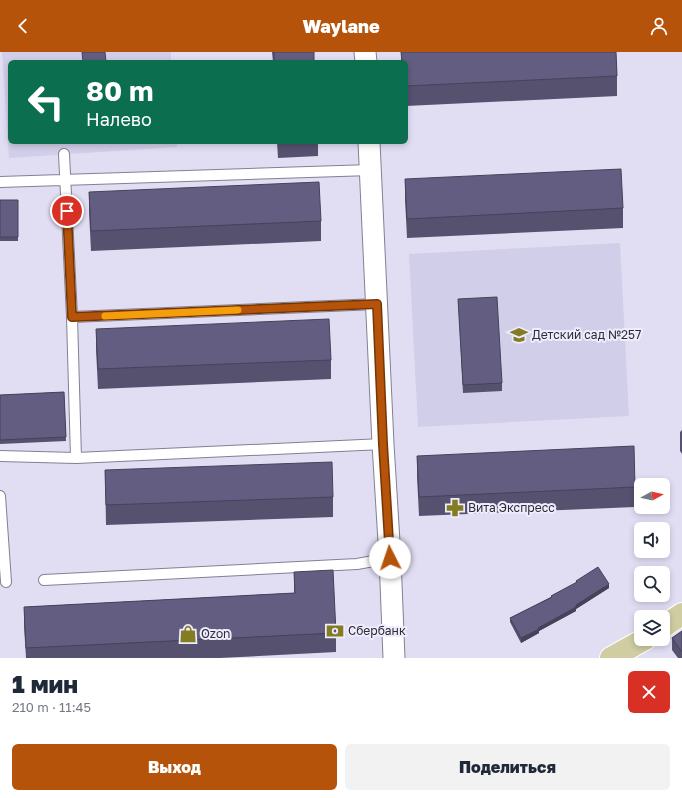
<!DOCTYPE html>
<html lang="ru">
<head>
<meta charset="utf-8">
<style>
  :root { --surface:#fff; --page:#f2f2f3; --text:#1f2937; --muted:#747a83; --accent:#b45309 }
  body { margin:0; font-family:"Golos Text",sans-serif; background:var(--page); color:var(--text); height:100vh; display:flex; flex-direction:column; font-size:15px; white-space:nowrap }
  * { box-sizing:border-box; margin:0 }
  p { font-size:13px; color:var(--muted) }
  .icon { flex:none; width:22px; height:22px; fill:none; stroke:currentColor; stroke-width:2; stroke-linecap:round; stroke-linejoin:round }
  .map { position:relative; height:606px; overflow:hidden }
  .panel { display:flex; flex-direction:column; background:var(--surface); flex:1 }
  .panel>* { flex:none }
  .hud { position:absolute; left:8px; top:8px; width:400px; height:84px; border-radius:6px; box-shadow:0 2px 6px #0003; background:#0b6e4f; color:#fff; overflow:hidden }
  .needle { width:26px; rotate:82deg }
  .tools { position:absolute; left:634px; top:426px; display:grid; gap:8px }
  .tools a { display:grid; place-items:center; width:36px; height:36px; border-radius:6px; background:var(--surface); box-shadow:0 2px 6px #0003; font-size:20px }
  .pin { position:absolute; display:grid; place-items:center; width:34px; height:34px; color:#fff; margin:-17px; border:2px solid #fff; border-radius:50%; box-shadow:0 1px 4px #0007 }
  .me { position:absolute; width:44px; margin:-22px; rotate:356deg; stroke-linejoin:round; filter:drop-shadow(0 0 3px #0008) }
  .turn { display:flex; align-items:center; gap:14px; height:84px; padding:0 12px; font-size:18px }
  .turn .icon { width:52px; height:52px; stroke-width:2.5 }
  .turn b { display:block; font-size:28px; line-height:34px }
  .round { display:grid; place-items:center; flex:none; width:42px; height:42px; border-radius:6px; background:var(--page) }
  .summary { display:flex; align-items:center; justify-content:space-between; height:68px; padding:0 12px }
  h1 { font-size:24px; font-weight:800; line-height:30px }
  .action { display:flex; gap:8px; margin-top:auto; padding:8px 12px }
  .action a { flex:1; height:46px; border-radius:6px; background:var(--accent); color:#fff; font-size:16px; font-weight:800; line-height:46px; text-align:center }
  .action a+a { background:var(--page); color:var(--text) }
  header { display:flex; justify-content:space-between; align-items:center; height:52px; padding:0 12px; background:var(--accent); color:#fff; font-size:18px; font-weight:800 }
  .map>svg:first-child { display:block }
  .built { fill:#d1cee9 }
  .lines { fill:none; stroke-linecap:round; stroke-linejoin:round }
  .lane-casing { stroke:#828093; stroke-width:12 }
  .street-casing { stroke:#828093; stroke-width:23 }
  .primary-casing { stroke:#fff; stroke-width:24 }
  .lane { stroke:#fff; stroke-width:10 }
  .street { stroke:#fff; stroke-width:21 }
  .primary { stroke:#d0cda3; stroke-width:22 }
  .wall { fill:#55516f }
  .shaded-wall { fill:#45425a }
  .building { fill:#635e81; stroke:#45425a }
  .route-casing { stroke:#753606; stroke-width:10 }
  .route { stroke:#b45309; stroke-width:7 }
  .slow { stroke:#f59e0b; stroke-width:7 }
  .labels { text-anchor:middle; stroke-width:4; stroke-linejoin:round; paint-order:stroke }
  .poi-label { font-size:12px; fill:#2e2d35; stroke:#eeecfd; text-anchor:start }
</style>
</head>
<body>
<header><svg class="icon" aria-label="back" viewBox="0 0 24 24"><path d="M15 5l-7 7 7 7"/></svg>Waylane<svg class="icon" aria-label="person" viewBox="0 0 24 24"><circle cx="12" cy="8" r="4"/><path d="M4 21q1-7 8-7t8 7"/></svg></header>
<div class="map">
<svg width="682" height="606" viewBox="0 0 682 606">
  <rect width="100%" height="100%" fill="#e1def4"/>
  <path class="built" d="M 2,0 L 171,0 L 171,10 L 10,10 L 10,90 L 177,90 L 177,95 L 9,106 Z
    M 620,191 L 629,364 L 418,375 L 409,202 Z"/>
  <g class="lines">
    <g class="lane-casing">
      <path id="lane" d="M 0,130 L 371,118
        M 72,265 L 377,252
        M 0,404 L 76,406 L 72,265 L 64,102
        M 76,406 L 383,392
        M 0,444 L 6,530
        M 44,528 L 357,512 L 390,506"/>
    </g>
    <g class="street-casing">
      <path id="street" d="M 365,0 L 366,10
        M 369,90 L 383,392 L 390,506 L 394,606"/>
    </g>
    <g class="primary-casing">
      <path id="primary" d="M 663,575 L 682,562
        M 611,606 L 645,587"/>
    </g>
    <use href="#lane" class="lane"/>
    <use href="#street" class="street"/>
    <use href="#primary" class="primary"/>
  </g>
  <path class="wall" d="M 272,0 L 314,0 L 314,10 L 273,10 Z
    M 401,0 L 616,0 L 617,24 L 617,44 L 406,54 L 406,10 L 401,10 Z
    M 277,90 L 318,90 L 318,104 L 278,106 Z
    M 405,127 L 623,156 L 623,176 L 407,186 L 405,147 Z
    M 89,140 L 321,169 L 321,189 L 91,199 L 89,160 Z
    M 0,148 L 18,148 L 18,189 L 0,189 Z
    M 458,247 L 502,331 L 502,339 L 463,341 Z
    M 96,277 L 331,308 L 331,327 L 98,337 L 96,297 Z
    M 64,340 L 66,389 L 0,392 L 0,343 Z
    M 682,378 L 682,402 L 680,399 L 680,380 Z
    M 417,404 L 635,435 L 635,455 L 419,464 L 417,424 Z
    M 105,418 L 333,445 L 333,465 L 106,473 Z
    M 294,520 L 336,581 L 336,600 L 220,606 L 26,606 L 24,574 L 24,555 L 294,541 Z
    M 576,529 L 609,536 L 576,557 L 576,559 L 539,579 L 539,581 L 521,591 L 510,570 L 510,566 L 551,545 L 551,544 L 576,531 Z
    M 682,579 L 682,606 L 678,606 L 672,598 L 672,586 Z"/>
  <path class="shaded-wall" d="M 609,532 L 609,536 L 576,557 L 576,559 L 539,579 L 539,581 L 521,591 L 521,586 L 576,553 Z"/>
  <path class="building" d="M 82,0 L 105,0 L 106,10 L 83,10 Z
    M 274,0 L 314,0 L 314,10 L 274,10 Z
    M 401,0 L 616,0 L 617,24 L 406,34 L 406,10 L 402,10 Z
    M 621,117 L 623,156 L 407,167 L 405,127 Z
    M 319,130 L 321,169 L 91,179 L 89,140 Z
    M 0,148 L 18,148 L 18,185 L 0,185 Z
    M 497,245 L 502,331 L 463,333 L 458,247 Z
    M 329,267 L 331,308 L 98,317 L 96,277 Z
    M 64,340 L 66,385 L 0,388 L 0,343 Z
    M 634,394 L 635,435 L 419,445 L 417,404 Z
    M 332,410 L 333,445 L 106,453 L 105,418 Z
    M 598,515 L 609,532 L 576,553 L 576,555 L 538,576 L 539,577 L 521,586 L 510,566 L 552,545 L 551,544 L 577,530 L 576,529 Z
    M 333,518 L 336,581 L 26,596 L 24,555 L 295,541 L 294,520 Z
    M 682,579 L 682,600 L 672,586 Z"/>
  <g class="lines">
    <g class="route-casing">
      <path id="route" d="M 67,159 L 72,265 L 377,252 L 383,392 L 390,506"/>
    </g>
    <use href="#route" class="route"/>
    <path class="slow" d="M 105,264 L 238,258"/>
  </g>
  <defs>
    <g id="school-bare" transform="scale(1.38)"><path d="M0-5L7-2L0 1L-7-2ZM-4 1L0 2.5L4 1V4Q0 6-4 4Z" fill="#837c22" stroke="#eeecfd" stroke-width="2.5" paint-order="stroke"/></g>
    <g id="pharmacy-bare" transform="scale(1.38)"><path d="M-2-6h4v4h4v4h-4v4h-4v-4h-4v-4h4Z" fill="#837c22" stroke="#eeecfd" stroke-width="2.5" paint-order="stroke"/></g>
    <g id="bank-bare" transform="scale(1.38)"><path d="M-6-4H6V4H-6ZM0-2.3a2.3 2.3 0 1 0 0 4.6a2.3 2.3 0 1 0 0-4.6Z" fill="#837c22" stroke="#eeecfd" stroke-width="2.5" paint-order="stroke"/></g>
    <g id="shop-bare" transform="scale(1.38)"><path d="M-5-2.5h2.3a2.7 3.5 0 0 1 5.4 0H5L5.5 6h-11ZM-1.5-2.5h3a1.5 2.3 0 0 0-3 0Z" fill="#837c22" stroke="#eeecfd" stroke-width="2.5" paint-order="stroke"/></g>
  </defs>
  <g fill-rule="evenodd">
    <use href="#school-bare" x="519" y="283"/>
    <use href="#pharmacy-bare" x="455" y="456"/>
    <use href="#bank-bare" x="335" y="579"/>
    <use href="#shop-bare" x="188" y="582"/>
  </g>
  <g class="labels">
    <g class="poi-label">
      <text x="532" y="287">Детский сад №257</text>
      <text x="468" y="460">Вита Экспресс</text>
      <text x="348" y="583">Сбербанк</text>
      <text x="201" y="586">Ozon</text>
    </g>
  </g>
</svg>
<div class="tools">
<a><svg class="needle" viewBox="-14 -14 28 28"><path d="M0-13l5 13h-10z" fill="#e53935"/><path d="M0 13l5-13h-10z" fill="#747a83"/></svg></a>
<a><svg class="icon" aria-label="sound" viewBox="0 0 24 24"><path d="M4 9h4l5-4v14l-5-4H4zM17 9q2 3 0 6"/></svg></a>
<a><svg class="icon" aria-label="search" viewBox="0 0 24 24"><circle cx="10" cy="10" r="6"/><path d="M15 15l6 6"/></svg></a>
<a><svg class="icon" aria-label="layers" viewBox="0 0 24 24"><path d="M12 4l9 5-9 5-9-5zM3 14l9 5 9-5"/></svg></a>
</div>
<div class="pin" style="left:67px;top:159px;background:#d93025"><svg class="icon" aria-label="arrive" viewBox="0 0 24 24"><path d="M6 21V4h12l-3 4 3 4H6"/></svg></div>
<svg class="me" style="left:390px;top:506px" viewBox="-20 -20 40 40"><circle r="19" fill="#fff"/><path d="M0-13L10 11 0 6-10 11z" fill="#b45309"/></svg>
<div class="hud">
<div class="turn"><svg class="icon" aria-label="left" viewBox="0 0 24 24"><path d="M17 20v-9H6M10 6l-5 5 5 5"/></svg><div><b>80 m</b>Налево</div></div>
</div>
</div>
<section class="panel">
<div class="summary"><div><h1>1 мин</h1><p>210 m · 11:45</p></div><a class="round" style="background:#d93025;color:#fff"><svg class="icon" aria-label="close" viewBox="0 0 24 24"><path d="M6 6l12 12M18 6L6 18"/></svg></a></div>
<div class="action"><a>Выход</a><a>Поделиться</a></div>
</section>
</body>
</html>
